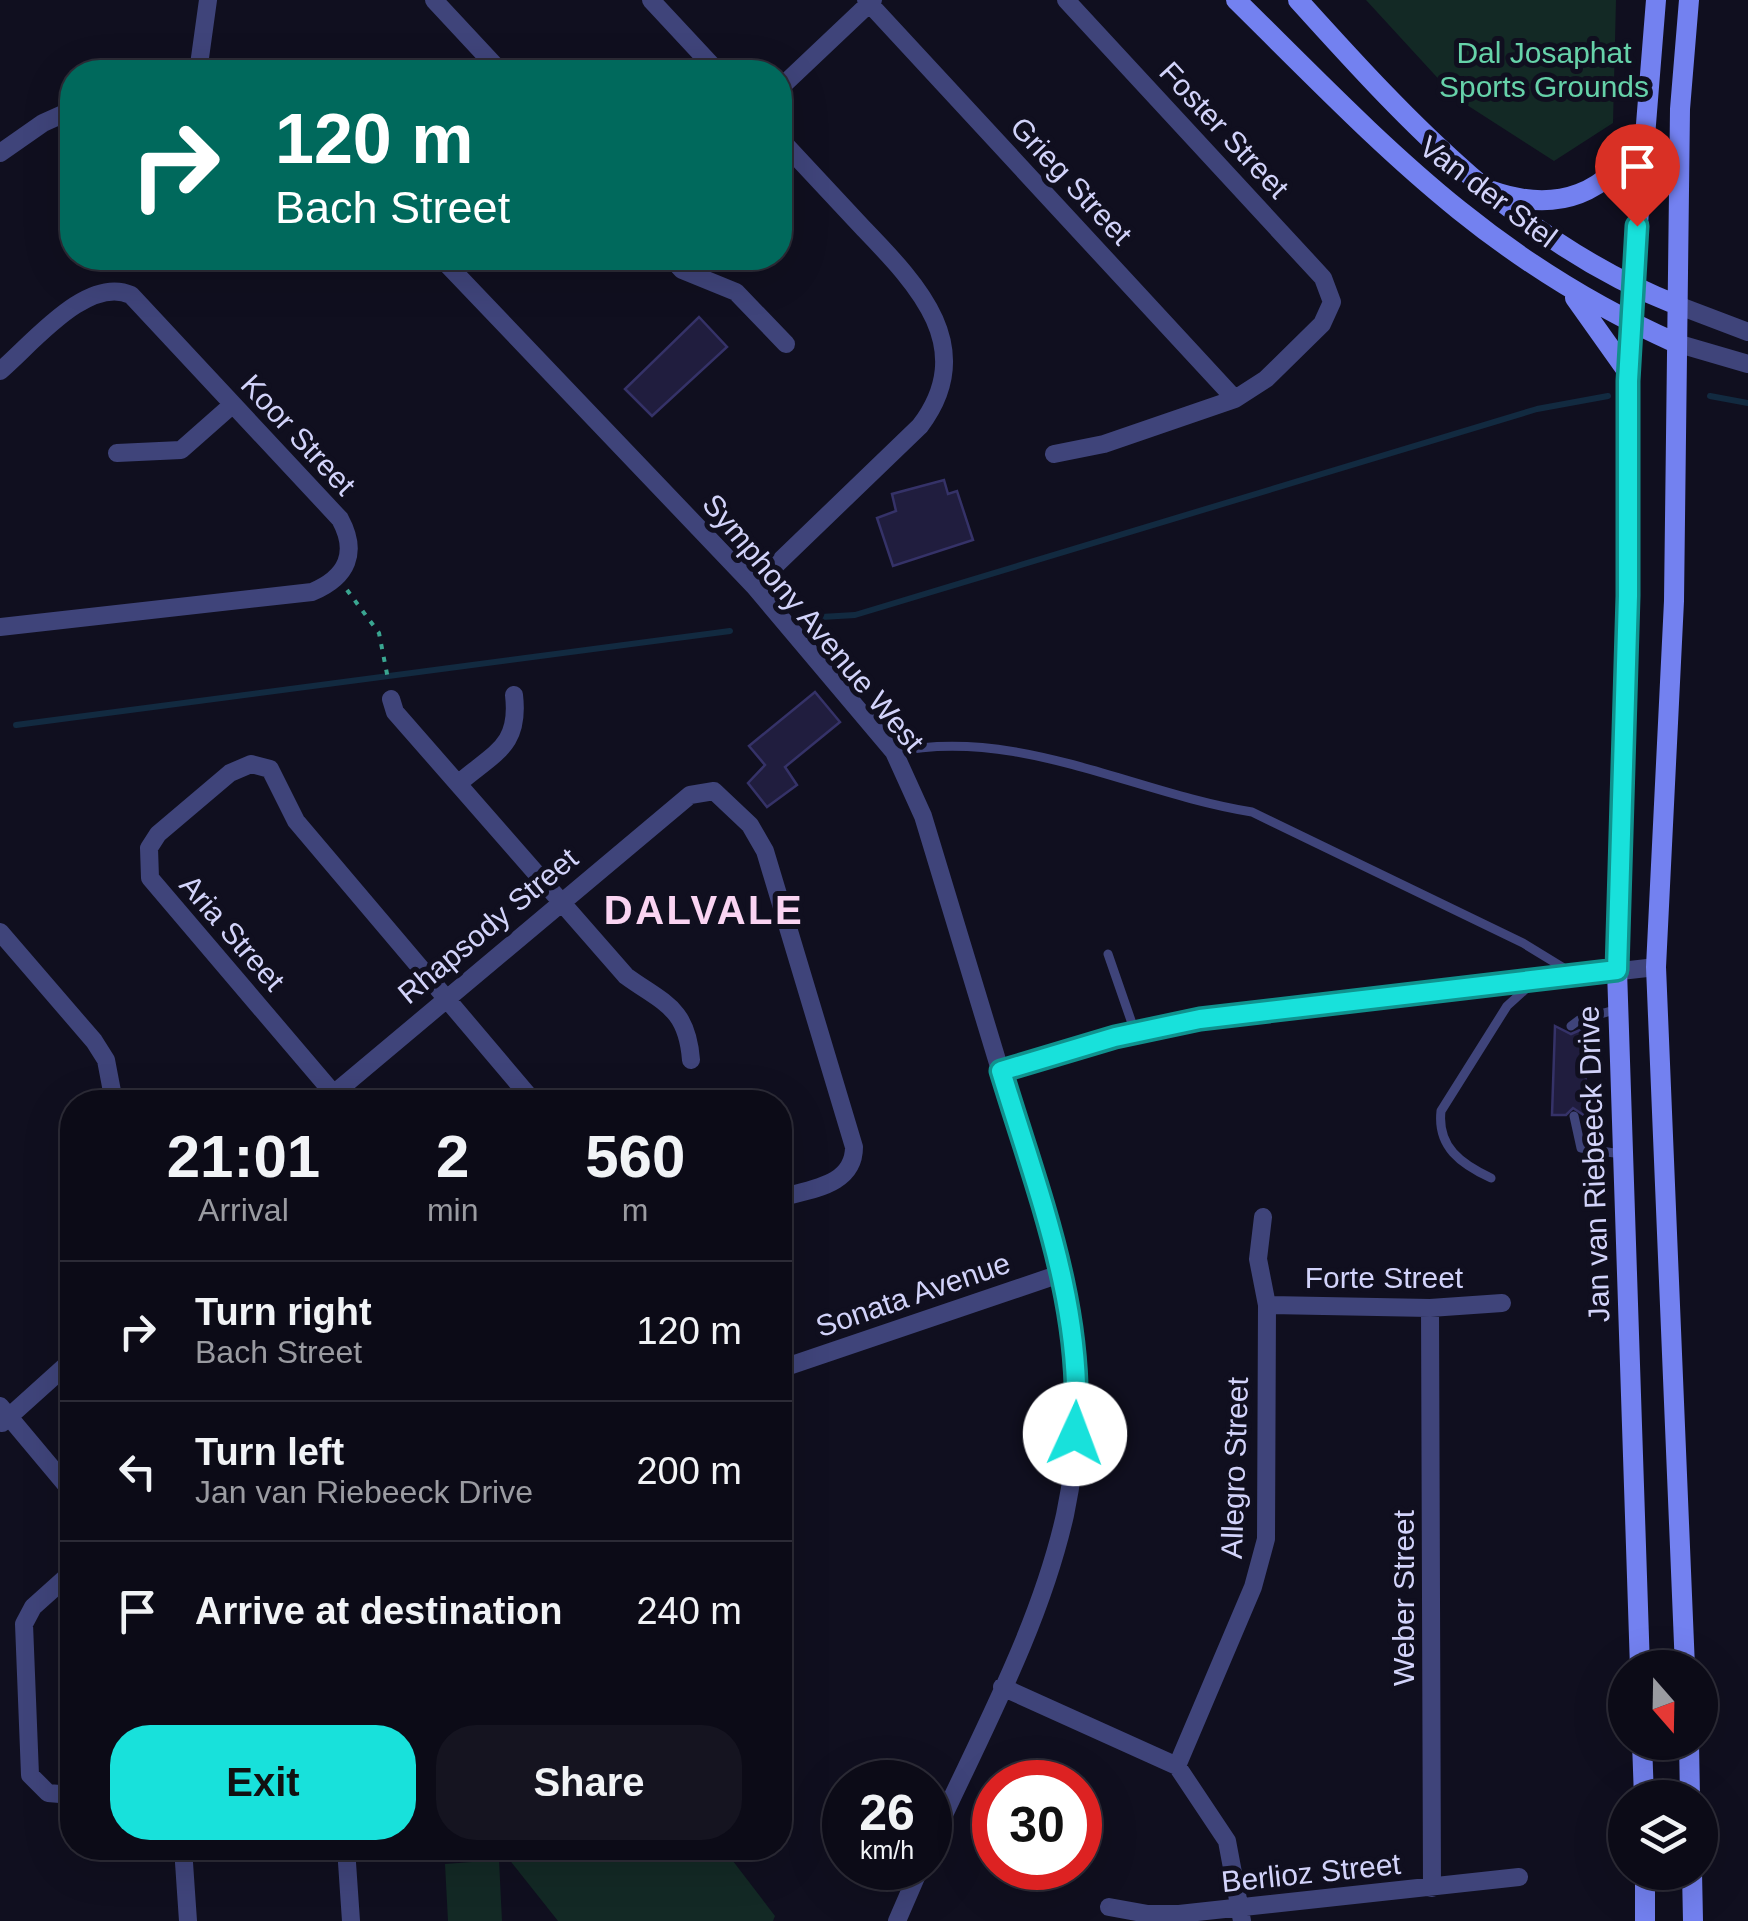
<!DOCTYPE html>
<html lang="en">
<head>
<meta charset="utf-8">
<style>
  :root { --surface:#0c0b17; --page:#151420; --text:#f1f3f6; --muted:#9a9ba1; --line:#2c2b36; --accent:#18e1db }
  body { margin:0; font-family:Helvetica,sans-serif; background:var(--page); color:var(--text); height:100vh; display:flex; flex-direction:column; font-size:38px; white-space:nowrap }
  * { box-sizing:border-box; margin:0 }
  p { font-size:32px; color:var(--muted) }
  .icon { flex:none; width:55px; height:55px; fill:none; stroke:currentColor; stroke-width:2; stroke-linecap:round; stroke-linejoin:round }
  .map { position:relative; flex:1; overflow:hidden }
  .sheet { position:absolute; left:60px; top:1090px; width:732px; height:770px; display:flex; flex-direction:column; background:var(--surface); border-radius:40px; box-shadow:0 10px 40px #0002,0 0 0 2px var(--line) }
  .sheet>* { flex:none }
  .hud { position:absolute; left:60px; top:60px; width:732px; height:210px; border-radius:40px; box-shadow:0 10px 40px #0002,0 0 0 2px var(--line); background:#00695c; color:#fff; overflow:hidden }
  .needle { width:65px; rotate:160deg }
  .controls { position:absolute; left:1608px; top:1650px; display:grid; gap:20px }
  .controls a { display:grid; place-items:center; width:110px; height:110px; border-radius:50%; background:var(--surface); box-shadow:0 10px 40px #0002,0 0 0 2px var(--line); font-size:50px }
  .speed { position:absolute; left:822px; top:1760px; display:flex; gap:20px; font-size:50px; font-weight:700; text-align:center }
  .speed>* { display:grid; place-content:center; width:130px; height:130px; border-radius:50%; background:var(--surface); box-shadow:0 10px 40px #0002,0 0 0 2px var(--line); line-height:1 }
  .speed small { font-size:25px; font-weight:400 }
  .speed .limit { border:15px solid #d22; background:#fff; color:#111 }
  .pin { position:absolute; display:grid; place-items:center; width:85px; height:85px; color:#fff; margin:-102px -42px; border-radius:50% 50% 50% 0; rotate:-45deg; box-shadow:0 0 10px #0007 }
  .pin .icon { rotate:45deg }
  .me { position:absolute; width:110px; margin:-55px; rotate:2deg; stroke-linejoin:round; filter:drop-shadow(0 0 8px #0008) }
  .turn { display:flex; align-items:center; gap:35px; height:210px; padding:0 50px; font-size:45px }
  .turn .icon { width:130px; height:130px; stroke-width:2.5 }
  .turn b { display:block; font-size:70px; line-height:85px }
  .eta { display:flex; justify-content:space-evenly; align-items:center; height:170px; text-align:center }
  .eta b { font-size:60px; font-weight:700; line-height:70px }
  .primary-button { display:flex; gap:20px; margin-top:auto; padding:20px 50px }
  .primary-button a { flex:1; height:115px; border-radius:40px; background:var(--accent); color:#111; font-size:40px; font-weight:700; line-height:115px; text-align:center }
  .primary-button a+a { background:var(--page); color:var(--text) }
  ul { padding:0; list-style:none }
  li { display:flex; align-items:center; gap:30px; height:140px; padding:0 50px; border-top:2px solid var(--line) }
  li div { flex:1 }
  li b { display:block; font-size:38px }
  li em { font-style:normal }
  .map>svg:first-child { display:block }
  .green { fill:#132925 }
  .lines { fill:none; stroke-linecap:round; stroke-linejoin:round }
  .stream { stroke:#122a40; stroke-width:6 }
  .building { fill:#201d3e; stroke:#353268; stroke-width:2.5 }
  .path { stroke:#3aa691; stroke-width:4; stroke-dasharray:5 8; stroke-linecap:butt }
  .service { stroke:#3f447a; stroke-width:9 }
  .minor { stroke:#3f447a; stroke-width:18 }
  .secondary { stroke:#7381f0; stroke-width:20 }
  .route-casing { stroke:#10928e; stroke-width:25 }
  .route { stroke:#18e1db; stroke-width:18 }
  .labels { text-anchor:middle; stroke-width:10; stroke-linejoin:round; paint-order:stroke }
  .park-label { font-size:30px; fill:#66d2a9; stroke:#100f1f }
  .street-label { font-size:30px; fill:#d2d3fa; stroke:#100f1f }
  .district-label { font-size:40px; font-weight:bold; letter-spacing:2.5px; fill:#fad4f2; stroke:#100f1f }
</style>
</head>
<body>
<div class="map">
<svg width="1748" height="1921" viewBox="0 0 1748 1921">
  <rect width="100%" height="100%" fill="#100f1f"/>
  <path class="green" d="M 1366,0 L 1616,0 L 1613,123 L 1554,161 L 1456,98 Z
    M 500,1848 L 723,1848 L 775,1916 L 773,1921 L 558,1921 Z
    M 499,1860 L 502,1921 L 448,1921 L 445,1864 Z"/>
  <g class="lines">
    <path class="stream" d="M 1710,396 L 1748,403
      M 821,617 L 855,615 L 1537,409 L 1608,396
      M 16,725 L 730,631"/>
  </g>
  <path class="building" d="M 699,317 L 727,347 L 652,416 L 625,389 Z
    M 944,480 L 948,494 L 957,491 L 973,540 L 893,566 L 877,518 L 896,511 L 892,494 Z
    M 815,692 L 840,722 L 785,767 L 797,785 L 767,807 L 748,783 L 765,765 L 749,746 Z
    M 1555,1026 L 1571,1034 L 1587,1027 L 1585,1116 L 1573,1108 L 1566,1115 L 1552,1115 Z"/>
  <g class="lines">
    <path class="path" d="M 347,590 L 379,633 L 388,679"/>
    <path class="service" d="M 894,752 C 1017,726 1133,793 1252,812 L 1523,943 L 1572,973
      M 1108,954 L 1135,1032
      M 1571,1026 L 1579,1020 L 1618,1009
      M 1574,1116 L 1581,1148 L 1621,1154
      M 1491,1178 C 1461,1164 1437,1147 1441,1111 L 1507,1006 L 1529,986"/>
    <path class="minor" d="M 434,0 L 501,72
      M 651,0 L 718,72
      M 866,0 L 1235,399
      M 198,72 L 208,0
      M 780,88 L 873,0
      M 0,153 L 43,123 L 72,110
      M 441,258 L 754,586 L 894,752 L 923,816 C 951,908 979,1001 1007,1093 C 1051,1236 1098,1363 1065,1515 C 1039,1630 978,1739 930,1845
      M 671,258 L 682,270 L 736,292 L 786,344
      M 1677,305 L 1748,332
      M 1676,343 L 1748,364
      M 0,371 C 32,344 87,275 131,295 L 340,519 C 358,552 348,577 312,592 L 0,627
      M 117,453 L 181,450 L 232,405
      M 1054,454 L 1104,444 L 1235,399 L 1266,379 L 1322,324 L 1332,302 L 1323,278 L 1066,0
      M 754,586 L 920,426 C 979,348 918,285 864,229 C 836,199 808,169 780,139
      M 391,699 L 395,712 L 626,976 C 663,1003 687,1007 691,1060
      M 459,783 C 495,752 520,746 514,695
      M 0,932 L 94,1041 L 106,1060 L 114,1102
      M 1001,1071 L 1115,1037 L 1200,1019 L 1656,967
      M 339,1100 L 150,878 L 149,848 L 158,834 L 230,773 L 251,764 L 270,769 L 296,821 L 534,1102
      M 324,1102 L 690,795 L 714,791 L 750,825 L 765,851 L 854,1147 C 854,1186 810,1189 780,1198
      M 1267,1305 L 1430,1308 L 1502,1303
      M 1430,1308 L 1432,1888
      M 780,1369 L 1063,1273
      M 0,1406 L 72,1492
      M 2,1423 L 72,1360
      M 72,1572 L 33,1607 L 24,1624 L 30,1775 L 48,1793 L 72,1795
      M 1002,1687 L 1177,1766 L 1227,1841 L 1242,1921
      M 1177,1766 L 1253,1587 L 1266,1539 L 1267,1305 L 1258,1259 L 1263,1217
      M 183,1848 L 188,1921
      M 346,1848 L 351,1921
      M 1109,1907 L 1148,1914 L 1179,1914 L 1519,1877
      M 897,1921 L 920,1868"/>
    <path class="secondary" d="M 1236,0 C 1380,142 1486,259 1676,343
      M 1298,0 C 1410,124 1519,243 1677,305
      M 1492,191 C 1558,214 1608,194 1643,134
      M 1575,298 L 1629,374
      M 1640,1668 L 1617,970 L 1629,596 L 1630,323 L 1656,0
      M 1685,1668 L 1656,967 L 1674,601 L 1680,109 L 1689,0
      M 1642,1742 L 1644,1798
      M 1689,1742 L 1690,1798
      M 1645,1872 L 1645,1921
      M 1692,1872 L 1693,1921"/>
  </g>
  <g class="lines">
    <g class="route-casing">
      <path id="route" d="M 1075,1434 C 1085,1308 1037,1190 1001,1071 L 1115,1037 L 1200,1019 L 1617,970 L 1628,596 L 1628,381 L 1637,226"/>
    </g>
    <use href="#route" class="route"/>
  </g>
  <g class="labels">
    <g class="park-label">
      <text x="1544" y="63">Dal Josaphat<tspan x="1544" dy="34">Sports Grounds</tspan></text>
    </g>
    <g class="street-label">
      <text transform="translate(1224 130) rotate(47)" y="10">Foster Street</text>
      <text transform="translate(1071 181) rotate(47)" y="10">Grieg Street</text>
      <text transform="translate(1488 192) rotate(37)" y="10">Van der Stel</text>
      <text transform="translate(298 435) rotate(47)" y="10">Koor Street</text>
      <text transform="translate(813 623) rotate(50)" y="10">Symphony Avenue West</text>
      <text transform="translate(488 926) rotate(-40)" y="10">Rhapsody Street</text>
      <text transform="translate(232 933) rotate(49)" y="10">Aria Street</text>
      <text transform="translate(1594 1164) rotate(-92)" y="10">Jan van Riebeeck Drive</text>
      <text x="1384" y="1288">Forte Street</text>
      <text transform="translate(913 1295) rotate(-19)" y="10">Sonata Avenue</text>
      <text transform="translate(1235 1468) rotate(-88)" y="10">Allegro Street</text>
      <text transform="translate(1404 1598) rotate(-90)" y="10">Weber Street</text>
      <text transform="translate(1311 1873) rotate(-6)" y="10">Berlioz Street</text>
    </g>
    <g class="district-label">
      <text x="704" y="924">DALVALE</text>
    </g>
  </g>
</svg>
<div class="controls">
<a><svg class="needle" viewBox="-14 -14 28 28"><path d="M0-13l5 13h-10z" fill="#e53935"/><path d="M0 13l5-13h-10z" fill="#9a9ba1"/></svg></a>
<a><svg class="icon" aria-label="layers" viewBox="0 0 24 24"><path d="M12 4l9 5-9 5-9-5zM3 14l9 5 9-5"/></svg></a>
</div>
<div class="speed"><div>26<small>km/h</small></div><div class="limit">30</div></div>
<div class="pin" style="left:1637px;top:226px;background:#d93025"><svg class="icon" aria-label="arrive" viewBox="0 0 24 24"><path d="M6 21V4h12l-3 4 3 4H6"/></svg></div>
<svg class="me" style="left:1075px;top:1434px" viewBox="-20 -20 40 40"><circle r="19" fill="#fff"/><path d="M0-13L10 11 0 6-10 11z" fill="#18e1db"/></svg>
<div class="hud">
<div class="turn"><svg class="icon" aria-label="right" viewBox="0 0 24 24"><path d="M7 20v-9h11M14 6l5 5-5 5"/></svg><div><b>120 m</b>Bach Street</div></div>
</div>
<section class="sheet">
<div class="eta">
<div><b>21:01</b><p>Arrival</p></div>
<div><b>2</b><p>min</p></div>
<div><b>560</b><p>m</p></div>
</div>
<ul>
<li><svg class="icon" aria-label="right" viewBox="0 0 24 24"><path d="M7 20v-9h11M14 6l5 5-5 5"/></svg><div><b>Turn right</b><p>Bach Street</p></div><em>120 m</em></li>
<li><svg class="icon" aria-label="left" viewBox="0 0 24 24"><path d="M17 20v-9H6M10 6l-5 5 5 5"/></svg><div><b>Turn left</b><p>Jan van Riebeeck Drive</p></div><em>200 m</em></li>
<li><svg class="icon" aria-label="arrive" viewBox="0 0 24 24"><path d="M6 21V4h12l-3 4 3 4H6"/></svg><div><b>Arrive at destination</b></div><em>240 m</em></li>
</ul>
<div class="primary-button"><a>Exit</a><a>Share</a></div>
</section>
</div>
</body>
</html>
